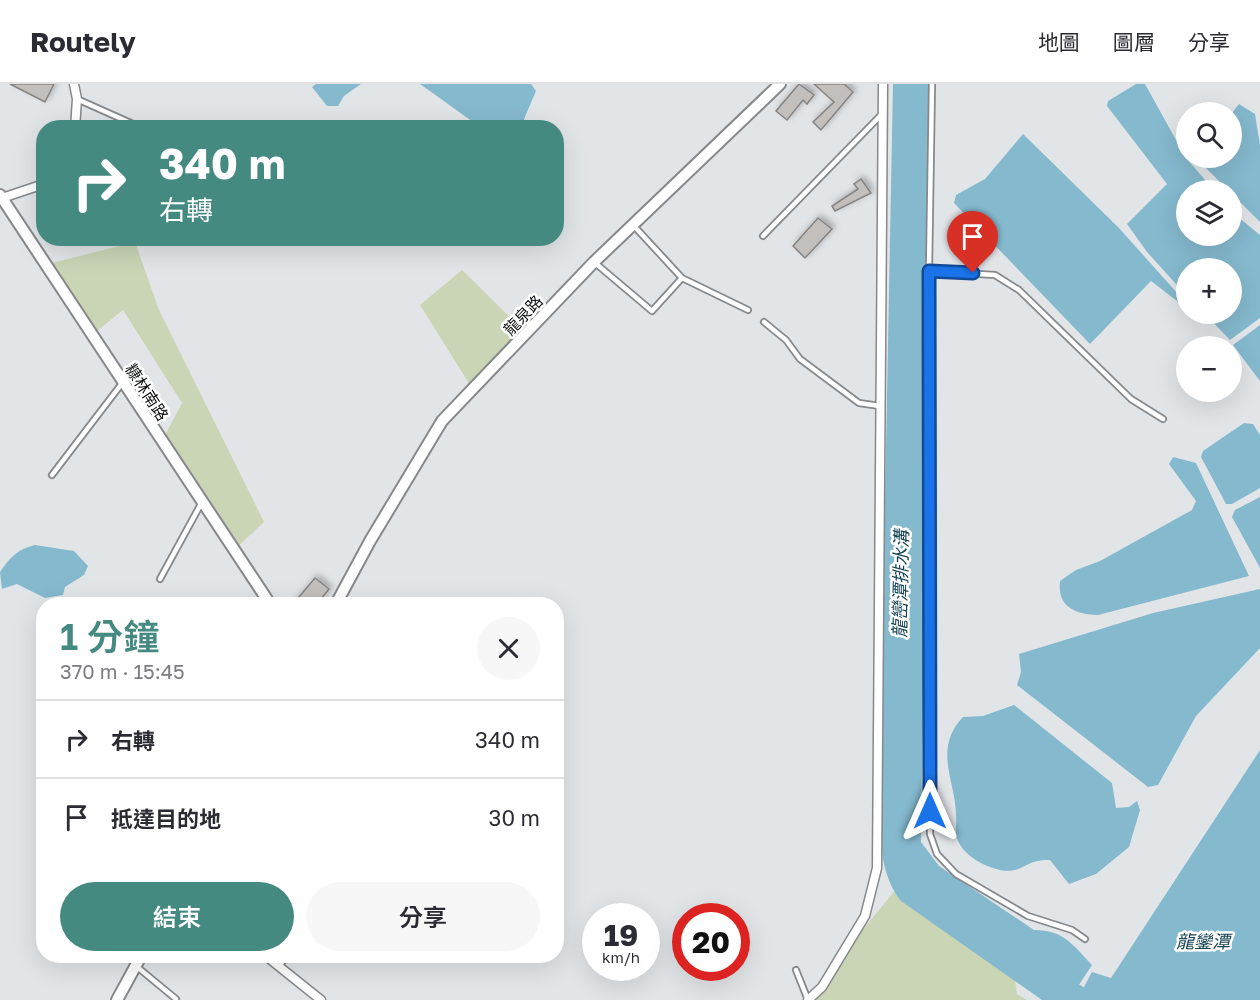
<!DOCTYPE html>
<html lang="zh-TW">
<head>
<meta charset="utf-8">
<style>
  :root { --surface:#fff; --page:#f7f7f7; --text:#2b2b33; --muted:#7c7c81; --line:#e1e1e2; --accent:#448a80 }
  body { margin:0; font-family:"Golos Text","Noto Sans TC",sans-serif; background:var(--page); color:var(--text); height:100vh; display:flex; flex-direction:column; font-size:22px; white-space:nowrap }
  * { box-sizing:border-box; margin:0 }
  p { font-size:20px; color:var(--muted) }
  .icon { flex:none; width:33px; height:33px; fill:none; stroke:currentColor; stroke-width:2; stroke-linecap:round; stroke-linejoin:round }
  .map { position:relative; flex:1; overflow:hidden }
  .panel { position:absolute; left:36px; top:513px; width:528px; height:366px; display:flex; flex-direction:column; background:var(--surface); border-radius:24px; box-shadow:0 6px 24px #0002 }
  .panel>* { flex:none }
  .guide { position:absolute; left:36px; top:36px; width:528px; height:126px; border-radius:24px; box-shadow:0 6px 24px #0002; background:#448a80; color:#fff; overflow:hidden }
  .buttons { position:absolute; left:1176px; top:18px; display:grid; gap:12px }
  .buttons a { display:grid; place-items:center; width:66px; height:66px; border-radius:50%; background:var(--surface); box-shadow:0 6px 24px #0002; font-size:30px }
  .speed { position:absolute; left:582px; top:819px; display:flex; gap:12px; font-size:30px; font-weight:700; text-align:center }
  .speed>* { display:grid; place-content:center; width:78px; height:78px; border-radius:50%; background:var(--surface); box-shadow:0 6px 24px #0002; line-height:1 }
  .speed small { font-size:15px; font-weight:400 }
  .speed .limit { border:9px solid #d22; background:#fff; color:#111 }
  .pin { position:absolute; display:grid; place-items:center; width:51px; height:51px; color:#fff; margin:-62px -26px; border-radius:50% 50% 50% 0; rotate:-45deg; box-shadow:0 0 6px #0007 }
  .pin .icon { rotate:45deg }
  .me { position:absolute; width:66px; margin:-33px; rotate:0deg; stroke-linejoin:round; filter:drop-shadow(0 0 4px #0008) }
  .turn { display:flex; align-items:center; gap:21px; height:126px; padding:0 24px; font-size:27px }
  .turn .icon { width:78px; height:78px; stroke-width:2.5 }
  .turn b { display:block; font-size:42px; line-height:51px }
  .round { display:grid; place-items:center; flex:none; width:63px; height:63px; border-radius:32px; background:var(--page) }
  .summary { display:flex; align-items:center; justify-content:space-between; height:102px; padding:0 24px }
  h1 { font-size:36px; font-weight:600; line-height:45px; color:var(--accent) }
  .action { display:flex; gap:12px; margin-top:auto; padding:12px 24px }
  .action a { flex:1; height:69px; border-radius:36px; background:var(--accent); color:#fff; font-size:24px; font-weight:600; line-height:69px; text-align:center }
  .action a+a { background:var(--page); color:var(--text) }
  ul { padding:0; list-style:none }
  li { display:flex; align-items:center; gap:18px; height:78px; padding:0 24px; border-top:2px solid var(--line) }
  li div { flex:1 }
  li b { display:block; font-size:22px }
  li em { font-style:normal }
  header { display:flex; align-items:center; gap:36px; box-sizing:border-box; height:84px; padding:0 30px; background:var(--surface); border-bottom:2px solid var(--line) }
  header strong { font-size:28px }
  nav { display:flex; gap:33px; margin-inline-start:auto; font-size:21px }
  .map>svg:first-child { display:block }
  .green { fill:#c9d5b5 }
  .water { fill:#85b9ce }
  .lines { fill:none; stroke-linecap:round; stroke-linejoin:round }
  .river { stroke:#85b9ce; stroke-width:20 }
  .building { fill:#c2bfbc; stroke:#868380; stroke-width:1.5; filter:url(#shadow) }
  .service-casing { stroke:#86888b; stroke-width:8 }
  .minor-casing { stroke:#86888b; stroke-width:11 }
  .tertiary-casing { stroke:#86888b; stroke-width:14 }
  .service { stroke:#fff; stroke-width:4.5 }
  .minor { stroke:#fff; stroke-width:8 }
  .tertiary { stroke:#fff; stroke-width:10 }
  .route-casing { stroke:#114b97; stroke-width:15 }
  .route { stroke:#1a73e8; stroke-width:10 }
  .labels { text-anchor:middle; stroke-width:5; stroke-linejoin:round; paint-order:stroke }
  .street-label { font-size:16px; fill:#0f1011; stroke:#fff }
  .water-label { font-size:18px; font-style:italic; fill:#164353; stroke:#fff }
</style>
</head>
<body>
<header>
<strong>Routely</strong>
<nav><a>地圖</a><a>圖層</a><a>分享</a></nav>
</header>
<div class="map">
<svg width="1260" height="916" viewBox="0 0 1260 916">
  <defs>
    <filter id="shadow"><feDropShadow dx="3" dy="-3" stdDeviation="3" flood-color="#0004"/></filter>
  </defs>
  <rect width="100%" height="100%" fill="#e2e5e8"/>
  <path class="green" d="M 135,158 L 159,226 L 264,438 L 234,466 L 162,357 L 182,319 L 123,226 L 92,251 L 44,181 Z
    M 462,186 L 521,244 L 470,301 L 420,221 Z
    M 897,804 L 1014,889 L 1017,910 L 1027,916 L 805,916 Z"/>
  <path class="water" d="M 316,0 L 361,0 L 344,12 L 338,22 L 327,22 L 312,3 Z
    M 420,0 L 531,0 L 536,7 L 524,35 L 527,43 L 480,43 Z
    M 893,0 L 931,0 L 921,758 L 939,782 L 1034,846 C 1064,846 1073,861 1092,881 L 1069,916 L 1042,916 L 901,817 C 880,790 881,759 879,726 Z
    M 1136,0 L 1145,0 L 1186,74 L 1214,106 L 1186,106 L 1186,152 L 1232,152 L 1232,128 L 1260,151 L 1260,234 L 1230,256 L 1205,230 L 1232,230 L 1232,184 L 1186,184 L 1186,211 L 1147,168 L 1127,140 L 1167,100 L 1107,22 L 1108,17 Z
    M 1239,20 L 1255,30 L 1260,61 L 1260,138 L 1201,79 L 1203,74 L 1232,74 L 1232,29 Z
    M 1023,50 L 1119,144 L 1186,219 L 1186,224 L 1151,197 L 1090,260 L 954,119 L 956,111 L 985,95 Z
    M 1260,241 L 1260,297 L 1233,261 Z
    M 1244,339 L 1253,340 L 1260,351 L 1260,404 L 1232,420 L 1226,420 L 1201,373 L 1203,367 Z
    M 1173,373 L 1196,379 L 1249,492 L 1098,531 C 1075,530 1057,523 1060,497 L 1076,486 L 1100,477 L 1192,426 L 1196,417 L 1169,380 Z
    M 1260,413 L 1260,484 L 1232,433 L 1235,426 Z
    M 35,461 L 74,467 L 88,482 L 84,491 L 65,503 L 63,511 L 45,514 L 17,500 L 2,505 L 0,488 C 10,473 18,465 35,461 Z
    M 1260,505 L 1260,564 L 1196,632 L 1158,701 L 1148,703 L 1017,601 L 1021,588 L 1019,570 L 1153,529 Z
    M 1014,621 L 1112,699 L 1116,724 L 1129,723 L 1137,717 L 1140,726 L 1129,763 L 1096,790 L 1069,800 L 1050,776 C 1019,775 1023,797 985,781 C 974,776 963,768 958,757 C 954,749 957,739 956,730 C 955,695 933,665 963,633 L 983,632 Z
    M 1260,666 L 1260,916 L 1077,916 L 1092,888 L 1111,894 Z"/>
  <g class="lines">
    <path class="river" d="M 1051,895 L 1079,912"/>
  </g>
  <path class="building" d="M 10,0 L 54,0 L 45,18 Z
    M 799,0 L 814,11 L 807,20 L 803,16 L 787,36 L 776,27 Z
    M 814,0 L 844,0 L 853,8 L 821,46 L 813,38 L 834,18 Z
    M 861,95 L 871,109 L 835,127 L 832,122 L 858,105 L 854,100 Z
    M 818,134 L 832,145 L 805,174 L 793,162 Z
    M 315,494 L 329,505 L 317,520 L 293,520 Z"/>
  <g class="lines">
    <g class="service-casing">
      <path id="service" d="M 932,0 L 929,187 L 930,750 L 937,770 L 956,790 L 1028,832 L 1072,846 L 1085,855
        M 77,15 L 142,44
        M 634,142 L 682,194 L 748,226
        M 763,152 L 883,29
        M 594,178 L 652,227 L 682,194
        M 929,187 L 995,191 L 1019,206 L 1131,315 L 1163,335
        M 764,238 L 786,256 L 800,275 L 859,319 L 880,322
        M 52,391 L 123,298
        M 160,495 L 202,418
        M 136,882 L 176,915
        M 279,883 L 286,872
        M 796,886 L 808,916"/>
    </g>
    <g class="minor-casing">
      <path id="minor" d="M 74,0 L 77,15 L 75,44
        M 2,114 L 44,100
        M 266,872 L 321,916
        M 808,916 L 822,903 L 865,832 L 877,784 L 883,0"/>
    </g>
    <g class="tertiary-casing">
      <path id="tertiary" d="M 0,111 L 270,520
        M 336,520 L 370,457 L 442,337 L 594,178 L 780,0
        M 117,916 L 141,872"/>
    </g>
    <use href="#service" class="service"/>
    <use href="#minor" class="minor"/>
    <use href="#tertiary" class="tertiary"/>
  </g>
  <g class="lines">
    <g class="route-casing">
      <path id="route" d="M 930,727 L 929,187 L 973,189"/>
    </g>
    <use href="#route" class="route"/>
  </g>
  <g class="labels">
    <g class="street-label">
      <text transform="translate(523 231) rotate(-46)" y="6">龍泉路</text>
      <text transform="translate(147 308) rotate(57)" y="6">糠林南路</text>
    </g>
    <g class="water-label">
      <text transform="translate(901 500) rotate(-89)" y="6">龍巒潭排水溝</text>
      <text x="1203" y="864">龍鑾潭</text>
    </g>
  </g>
</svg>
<div class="buttons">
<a><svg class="icon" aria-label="search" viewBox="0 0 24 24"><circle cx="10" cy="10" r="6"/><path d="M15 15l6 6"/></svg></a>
<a><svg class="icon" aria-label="layers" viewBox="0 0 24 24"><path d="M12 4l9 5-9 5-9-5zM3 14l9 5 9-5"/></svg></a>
<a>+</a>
<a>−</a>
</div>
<div class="speed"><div>19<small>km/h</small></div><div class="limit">20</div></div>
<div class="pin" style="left:973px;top:189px;background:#d93025"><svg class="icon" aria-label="arrive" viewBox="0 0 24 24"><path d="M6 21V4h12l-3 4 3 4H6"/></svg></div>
<svg class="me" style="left:930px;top:727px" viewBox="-20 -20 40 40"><path d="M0-17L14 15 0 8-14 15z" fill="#1a73e8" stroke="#fff" stroke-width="4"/></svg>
<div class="guide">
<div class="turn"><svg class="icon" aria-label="right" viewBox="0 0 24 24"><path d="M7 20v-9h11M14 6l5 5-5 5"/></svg><div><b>340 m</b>右轉</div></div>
</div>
<section class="panel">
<div class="summary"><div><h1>1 分鐘</h1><p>370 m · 15:45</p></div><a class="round"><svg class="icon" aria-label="close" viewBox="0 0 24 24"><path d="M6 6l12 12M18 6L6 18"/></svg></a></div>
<ul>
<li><svg class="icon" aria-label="right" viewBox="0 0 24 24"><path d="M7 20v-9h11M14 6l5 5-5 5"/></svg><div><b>右轉</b></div><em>340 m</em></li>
<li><svg class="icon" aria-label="arrive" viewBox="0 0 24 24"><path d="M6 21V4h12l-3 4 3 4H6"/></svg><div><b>抵達目的地</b></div><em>30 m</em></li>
</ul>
<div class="action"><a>結束</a><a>分享</a></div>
</section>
</div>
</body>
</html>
